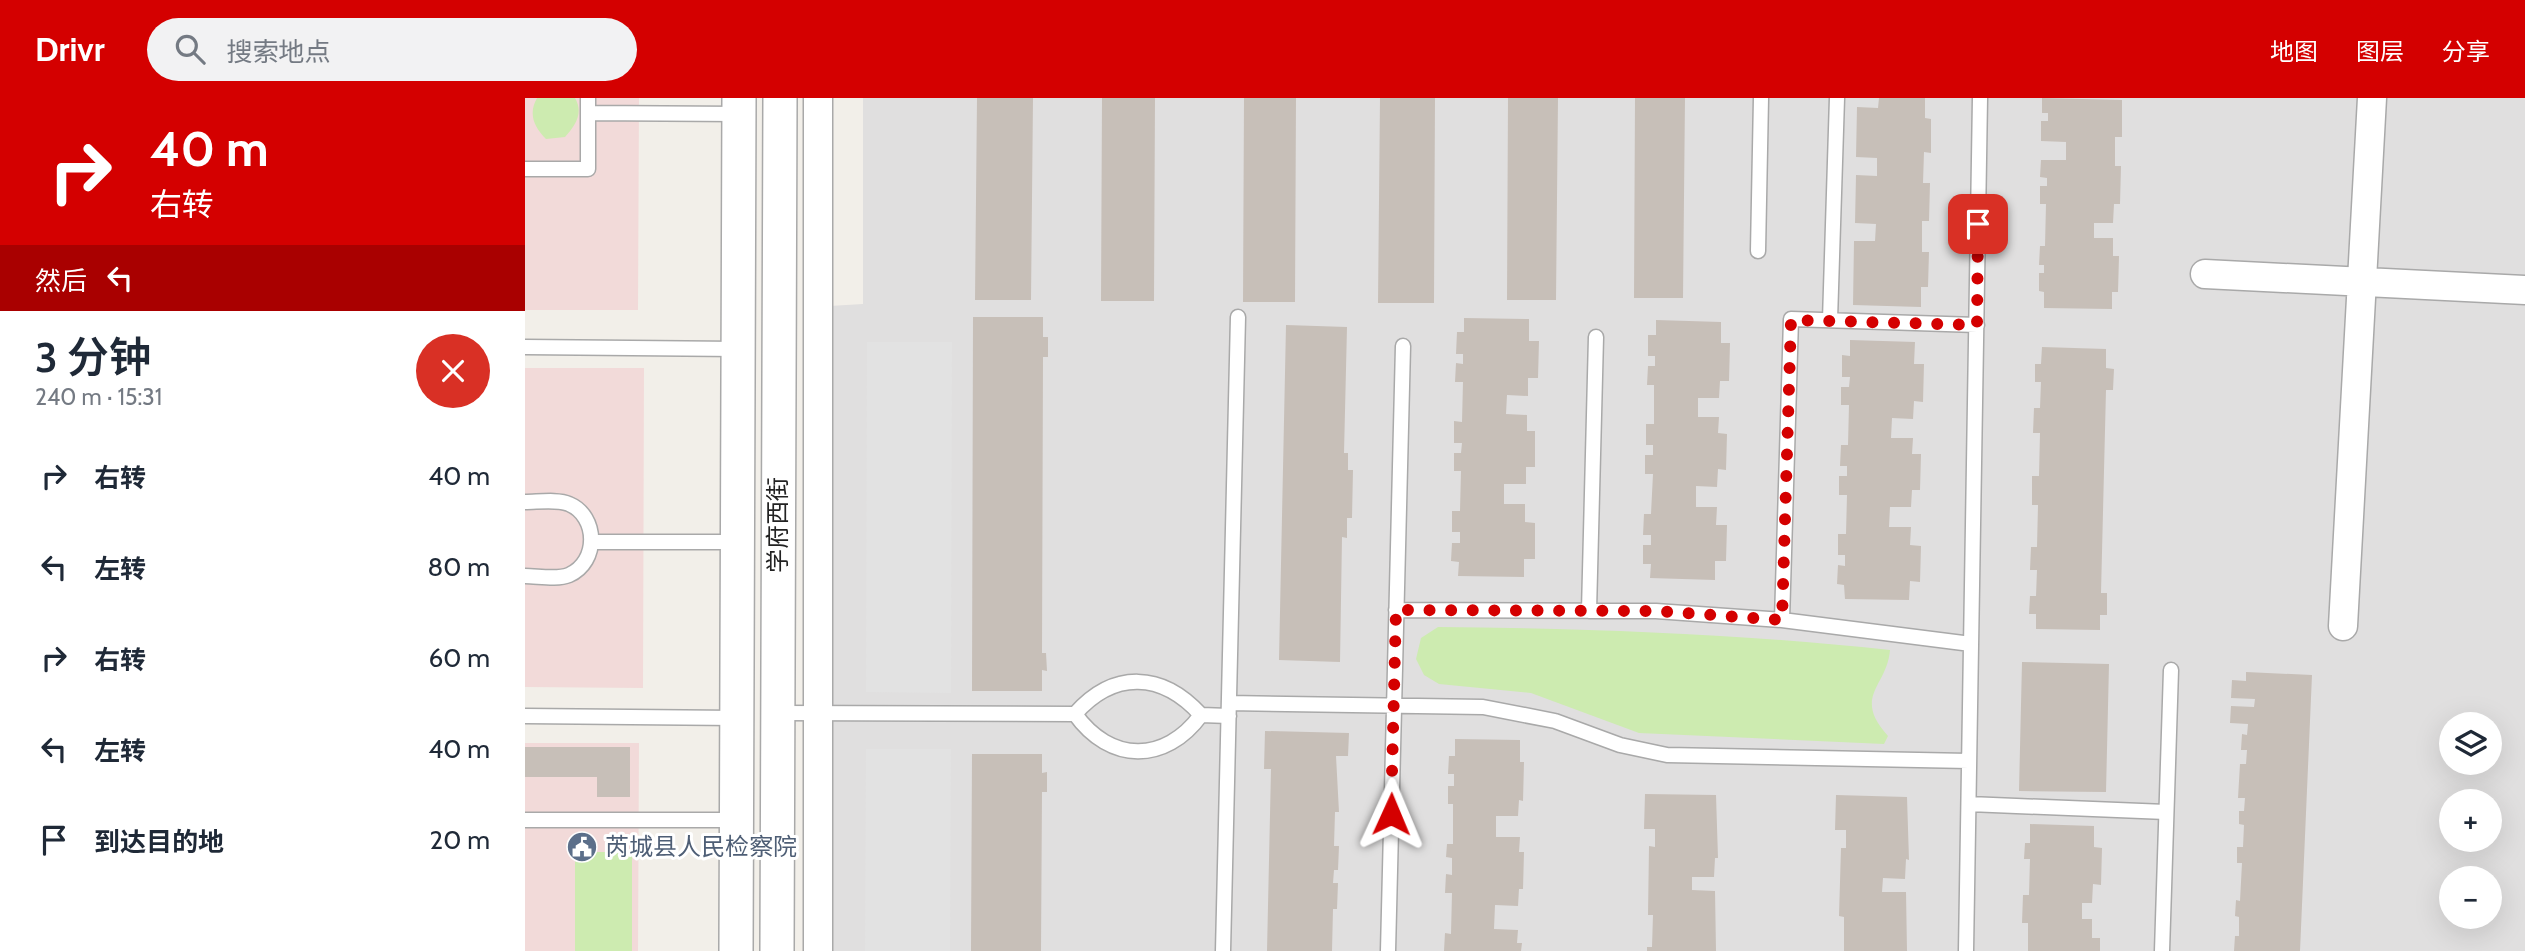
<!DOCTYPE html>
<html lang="zh">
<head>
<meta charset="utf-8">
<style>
  :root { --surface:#fff; --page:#f2f2f3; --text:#1f2937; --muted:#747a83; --accent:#d40000 }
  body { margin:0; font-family:Cabin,"Noto Sans SC",sans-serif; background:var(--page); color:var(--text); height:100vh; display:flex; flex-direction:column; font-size:26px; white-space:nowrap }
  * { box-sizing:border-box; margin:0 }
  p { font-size:23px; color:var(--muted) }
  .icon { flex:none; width:38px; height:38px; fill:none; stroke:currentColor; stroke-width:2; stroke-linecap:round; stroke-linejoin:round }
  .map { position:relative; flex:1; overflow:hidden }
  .panel { display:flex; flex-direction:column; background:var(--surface); width:525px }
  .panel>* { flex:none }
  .top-card { background:#d40000; color:#fff; overflow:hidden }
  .fabs { position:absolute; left:1914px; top:614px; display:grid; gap:14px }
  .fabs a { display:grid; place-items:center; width:63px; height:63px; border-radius:50%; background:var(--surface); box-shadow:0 7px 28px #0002; font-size:35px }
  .pin { position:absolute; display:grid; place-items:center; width:60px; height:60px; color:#fff; margin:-30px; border-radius:14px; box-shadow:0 4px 10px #0006 }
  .me { position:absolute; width:77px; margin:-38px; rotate:1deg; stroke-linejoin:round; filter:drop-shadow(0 0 5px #0008) }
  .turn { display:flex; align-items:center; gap:24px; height:147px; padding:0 35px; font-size:32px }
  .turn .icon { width:91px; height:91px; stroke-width:2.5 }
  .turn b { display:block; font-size:49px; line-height:60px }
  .then { display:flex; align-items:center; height:66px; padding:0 35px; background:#0003; gap:14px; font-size:26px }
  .round { display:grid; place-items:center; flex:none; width:74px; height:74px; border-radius:37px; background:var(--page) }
  .headline { display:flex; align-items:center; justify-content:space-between; height:119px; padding:0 35px }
  h1 { font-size:42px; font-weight:600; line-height:52px }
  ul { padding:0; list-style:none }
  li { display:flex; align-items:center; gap:21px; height:91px; padding:0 35px }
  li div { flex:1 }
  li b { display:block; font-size:26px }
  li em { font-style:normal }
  header { display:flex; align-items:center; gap:42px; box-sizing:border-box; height:98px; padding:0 35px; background:var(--accent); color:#fff }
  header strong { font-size:33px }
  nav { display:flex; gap:38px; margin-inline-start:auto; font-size:24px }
  .search { width:490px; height:63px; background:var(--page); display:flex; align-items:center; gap:18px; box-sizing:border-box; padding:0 24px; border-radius:38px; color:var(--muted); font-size:26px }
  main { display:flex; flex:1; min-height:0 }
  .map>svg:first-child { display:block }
  .residential { fill:#e0dfdf; fill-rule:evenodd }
  .commercial { fill:#f2dad9 }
  .grass { fill:#cdebb0 }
  .parking { fill:#e2e2e2 }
  .building { fill:#c7bfb8 }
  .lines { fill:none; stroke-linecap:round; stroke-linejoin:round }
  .service-casing { stroke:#a9a9a9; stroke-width:17 }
  .minor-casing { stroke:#a9a9a9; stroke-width:31 }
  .tertiary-casing { stroke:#a9a9a9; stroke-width:36 }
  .service { stroke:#fff; stroke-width:14 }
  .minor { stroke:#fff; stroke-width:28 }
  .tertiary { stroke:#fff; stroke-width:33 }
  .route { stroke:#d40000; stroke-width:12; stroke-dasharray:0 21.6 }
  .labels { text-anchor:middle; stroke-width:6; stroke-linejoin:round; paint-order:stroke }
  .street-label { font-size:24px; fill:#222; stroke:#fff }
  .service-label { font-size:24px; fill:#4e5e75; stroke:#fff; text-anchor:start }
</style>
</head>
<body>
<header>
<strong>Drivr</strong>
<div class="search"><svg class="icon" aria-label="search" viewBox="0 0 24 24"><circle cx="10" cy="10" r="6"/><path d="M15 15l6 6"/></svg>搜索地点</div>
<nav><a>地图</a><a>图层</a><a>分享</a></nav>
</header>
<main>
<section class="panel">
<div class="top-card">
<div class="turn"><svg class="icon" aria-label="right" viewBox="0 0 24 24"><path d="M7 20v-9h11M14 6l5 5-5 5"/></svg><div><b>40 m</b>右转</div></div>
<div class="then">然后<svg class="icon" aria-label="left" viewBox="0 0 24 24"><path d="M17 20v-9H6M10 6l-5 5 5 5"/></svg></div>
</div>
<div class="headline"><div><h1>3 分钟</h1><p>240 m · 15:31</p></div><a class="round" style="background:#d93025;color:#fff"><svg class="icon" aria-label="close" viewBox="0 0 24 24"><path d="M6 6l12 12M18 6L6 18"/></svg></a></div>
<ul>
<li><svg class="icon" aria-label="right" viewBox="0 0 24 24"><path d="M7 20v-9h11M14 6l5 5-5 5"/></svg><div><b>右转</b></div><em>40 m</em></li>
<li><svg class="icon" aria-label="left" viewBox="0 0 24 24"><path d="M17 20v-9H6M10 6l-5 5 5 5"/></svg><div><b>左转</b></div><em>80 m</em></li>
<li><svg class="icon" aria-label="right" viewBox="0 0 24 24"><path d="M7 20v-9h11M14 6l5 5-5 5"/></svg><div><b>右转</b></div><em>60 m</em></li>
<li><svg class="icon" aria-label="left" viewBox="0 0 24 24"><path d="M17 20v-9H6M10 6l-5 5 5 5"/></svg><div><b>左转</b></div><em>40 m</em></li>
<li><svg class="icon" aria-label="arrive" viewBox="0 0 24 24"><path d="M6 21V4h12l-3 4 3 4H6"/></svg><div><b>到达目的地</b></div><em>20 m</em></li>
</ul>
</section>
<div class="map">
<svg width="2000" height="853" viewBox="0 0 2000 853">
  <rect width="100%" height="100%" fill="#f2efe9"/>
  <path class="residential" d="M 338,0 L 2000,0 L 2000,853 L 302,853 L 305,208 L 338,206 ZM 1927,626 L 1965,626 L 1965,665 L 1927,665 ZM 1927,704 L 1965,704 L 1965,742 L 1927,742 ZM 1927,780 L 1965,780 L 1965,819 L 1927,819 Z"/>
  <path class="commercial" d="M 0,0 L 114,0 L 113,212 L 0,212 Z
    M 0,270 L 119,270 L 118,590 L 0,589 Z
    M 0,645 L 114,645 L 113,853 L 0,853 Z"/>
  <path class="grass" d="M 12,0 L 50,0 C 59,15 50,28 40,39 L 21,41 C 9,29 3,16 12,0 Z
    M 913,529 C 1065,530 1214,536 1365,552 C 1362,589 1327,598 1363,638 L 1359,646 L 1114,635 L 1006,595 L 914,586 L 899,577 L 891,561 L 896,540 Z
    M 50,754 L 107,754 L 107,853 L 50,853 Z"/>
  <path class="parking" d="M 342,244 L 427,244 L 426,595 L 341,594 Z
    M 341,651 L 426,651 L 425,853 L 340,853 Z"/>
  <path class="building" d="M 452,0 L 508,0 L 506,202 L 450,202 Z
    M 577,0 L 630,0 L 629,203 L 576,203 Z
    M 719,0 L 771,0 L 770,204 L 718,204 Z
    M 855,0 L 910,0 L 909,205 L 853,205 Z
    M 983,0 L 1033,0 L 1031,202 L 982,202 Z
    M 1110,0 L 1160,0 L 1158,200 L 1109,200 Z
    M 1354,0 L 1400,0 L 1400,20 L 1406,21 L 1406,55 L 1399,54 L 1398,85 L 1405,85 L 1404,123 L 1397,123 L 1397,154 L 1404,154 L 1403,189 L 1396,189 L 1396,209 L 1328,207 L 1329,143 L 1350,143 L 1351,126 L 1330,125 L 1331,77 L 1352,78 L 1352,60 L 1331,59 L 1332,9 L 1353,10 Z
    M 1517,0 L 1597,2 L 1597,39 L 1590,39 L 1590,68 L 1596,68 L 1595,106 L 1589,106 L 1588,125 L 1569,125 L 1569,140 L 1588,140 L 1588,158 L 1594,158 L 1593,194 L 1587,194 L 1587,211 L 1519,210 L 1519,194 L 1514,193 L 1514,175 L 1519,175 L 1519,167 L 1514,167 L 1515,148 L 1520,148 L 1521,106 L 1515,106 L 1515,88 L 1522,88 L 1522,80 L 1515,79 L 1516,62 L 1541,62 L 1541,44 L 1516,43 L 1516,23 L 1523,23 L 1523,15 L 1517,15 Z
    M 448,219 L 518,219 L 518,239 L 523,239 L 523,259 L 518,259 L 517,555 L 521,555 L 522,573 L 517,572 L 517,593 L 447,593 Z
    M 939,220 L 1004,221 L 1004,243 L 1014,243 L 1013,280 L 1003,280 L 1003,298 L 982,297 L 981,316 L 1002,317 L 1002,333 L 1010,333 L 1010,369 L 1001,369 L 1001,386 L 979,386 L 979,406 L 1000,406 L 1000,424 L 1010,425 L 1010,461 L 999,461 L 999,479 L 933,478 L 934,464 L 926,463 L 927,445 L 935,445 L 935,434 L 927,434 L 927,413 L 935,413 L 936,373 L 929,373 L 929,355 L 936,355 L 937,345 L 929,345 L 929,323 L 937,324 L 938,284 L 930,284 L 931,265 L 938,266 L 938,256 L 931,256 L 932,234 L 939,234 Z
    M 1131,222 L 1196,224 L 1196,245 L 1205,245 L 1204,283 L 1195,283 L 1194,300 L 1173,300 L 1173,319 L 1194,319 L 1193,335 L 1202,336 L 1201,372 L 1193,371 L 1192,389 L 1171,388 L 1171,409 L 1192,409 L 1191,427 L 1202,427 L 1201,463 L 1190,463 L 1190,482 L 1125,480 L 1126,466 L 1118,466 L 1118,447 L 1126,447 L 1126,437 L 1118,437 L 1119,416 L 1126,416 L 1128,376 L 1120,376 L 1120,357 L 1128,357 L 1128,347 L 1121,347 L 1121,326 L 1129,326 L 1129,287 L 1122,287 L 1123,268 L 1130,268 L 1130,258 L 1123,258 L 1123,237 L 1131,237 Z
    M 761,227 L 822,229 L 819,355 L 823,355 L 823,372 L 828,372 L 827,420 L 822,420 L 822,440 L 817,439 L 815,564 L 754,562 Z
    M 1325,242 L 1390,244 L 1389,266 L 1399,266 L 1398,304 L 1389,303 L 1388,321 L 1367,320 L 1366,340 L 1388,340 L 1387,356 L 1396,356 L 1395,392 L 1387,392 L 1386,409 L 1365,409 L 1364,429 L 1386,429 L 1385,447 L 1396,448 L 1395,484 L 1385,483 L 1384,502 L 1320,501 L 1319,487 L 1312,486 L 1313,467 L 1320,468 L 1320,457 L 1313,457 L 1313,436 L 1321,436 L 1322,397 L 1314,397 L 1314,378 L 1322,378 L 1322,368 L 1315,368 L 1316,347 L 1323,347 L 1324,307 L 1316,307 L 1316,289 L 1324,289 L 1325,279 L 1317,279 L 1317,257 L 1325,258 Z
    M 1517,249 L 1581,251 L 1581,270 L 1589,271 L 1588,292 L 1581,292 L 1576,495 L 1582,495 L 1582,517 L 1575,517 L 1575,532 L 1511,531 L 1511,516 L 1504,516 L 1505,498 L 1511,498 L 1512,472 L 1505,472 L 1506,449 L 1512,449 L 1513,407 L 1507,407 L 1507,378 L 1514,378 L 1515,335 L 1508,335 L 1509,310 L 1515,310 L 1516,284 L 1510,284 L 1510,266 L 1516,266 Z
    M 1497,564 L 1584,566 L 1581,694 L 1494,693 Z
    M 1721,574 L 1787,577 L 1775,853 L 1709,853 L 1710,838 L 1714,838 L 1714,819 L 1710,818 L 1711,802 L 1715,803 L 1717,765 L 1712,765 L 1712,749 L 1718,749 L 1719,727 L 1714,726 L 1714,713 L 1719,713 L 1720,700 L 1713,700 L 1715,666 L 1721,666 L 1722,652 L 1716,652 L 1717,636 L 1722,637 L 1723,626 L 1705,625 L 1706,608 L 1729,609 L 1730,601 L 1706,600 L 1707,582 L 1721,583 Z
    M 740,633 L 824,635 L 823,658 L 811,658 L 814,714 L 810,714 L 809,748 L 814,748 L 813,772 L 809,772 L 808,785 L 813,785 L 812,811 L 808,811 L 807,853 L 742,853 L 746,671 L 739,671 Z
    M 930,641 L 995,642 L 995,664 L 999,664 L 998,703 L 994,702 L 993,718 L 971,718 L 971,739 L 995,739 L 994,754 L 999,754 L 998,791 L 994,791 L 993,808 L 970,807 L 969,831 L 993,832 L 992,845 L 997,845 L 996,853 L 919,853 L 920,835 L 926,836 L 927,795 L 920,795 L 921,776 L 927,777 L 927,760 L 921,759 L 922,746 L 928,746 L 928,706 L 923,706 L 923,688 L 929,688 L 929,676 L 923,676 L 924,658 L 930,658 Z
    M 0,649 L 105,649 L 105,699 L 72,699 L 72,679 L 0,679 Z
    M 447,656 L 517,656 L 517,675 L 522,674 L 522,694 L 517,694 L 516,853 L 446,853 Z
    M 1120,696 L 1191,697 L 1193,760 L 1190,760 L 1189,779 L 1167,779 L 1167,792 L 1190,793 L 1191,853 L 1122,853 L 1122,849 L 1127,849 L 1128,817 L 1123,817 L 1124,748 L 1130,749 L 1130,731 L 1119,731 Z
    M 1311,697 L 1382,699 L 1384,762 L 1381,761 L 1380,781 L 1358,780 L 1357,794 L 1381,794 L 1382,853 L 1319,853 L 1319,819 L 1314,818 L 1316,750 L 1321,750 L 1321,732 L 1310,732 Z
    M 1505,726 L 1569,728 L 1569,749 L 1577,750 L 1576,787 L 1568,786 L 1567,805 L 1557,805 L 1557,821 L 1567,821 L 1567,840 L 1575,840 L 1575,853 L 1503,853 L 1503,825 L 1497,825 L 1498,797 L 1504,797 L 1505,761 L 1499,761 L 1500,745 L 1505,745 Z"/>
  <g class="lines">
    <g class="service-casing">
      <path id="service" d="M 63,15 L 214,16
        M 0,71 L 63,71 L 63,0
        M 1233,153 L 1236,0
        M 1305,222 L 1312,0
        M 0,249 L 213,251
        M 0,404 C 13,404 33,401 44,406 C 73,418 74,464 44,477 C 32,482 13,478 0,478
        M 67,444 L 212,444
        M 871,512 L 1131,513 L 1257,522 L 1446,546
        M 1064,513 L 1071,239
        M 1257,522 L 1266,221 L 1452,227
        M 704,605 L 958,609 L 1030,623 L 1095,647 L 1142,657 L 1444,663
        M 253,615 L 550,616 C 589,572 637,574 676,617 L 704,618
        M 550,616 C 585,665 640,666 676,617
        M 0,618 L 212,620
        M 1444,706 L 1641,714
        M 0,722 L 211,722
        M 698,853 L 713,219
        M 863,853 L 878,248
        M 1441,853 L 1455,0
        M 1637,853 L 1646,572"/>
    </g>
    <g class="minor-casing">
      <path id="minor" d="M 293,0 L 293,853
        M 1680,176 L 2000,192
        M 1818,528 L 1847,0"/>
    </g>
    <g class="tertiary-casing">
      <path id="tertiary" d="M 211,853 L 214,0
        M 252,853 L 255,0"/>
    </g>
    <use href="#service" class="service"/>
    <use href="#minor" class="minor"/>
    <use href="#tertiary" class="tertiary"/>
  </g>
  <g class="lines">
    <path class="route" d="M 866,716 L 871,512 L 1131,513 L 1257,522 L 1266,222 L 1452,227 L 1453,126"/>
  </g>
  <defs>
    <g id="civic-disc" transform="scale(1.575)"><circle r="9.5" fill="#5c6f8a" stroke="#fff"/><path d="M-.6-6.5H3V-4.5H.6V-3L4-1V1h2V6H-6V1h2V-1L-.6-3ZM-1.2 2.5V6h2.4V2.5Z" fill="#fff"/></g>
  </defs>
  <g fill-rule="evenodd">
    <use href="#civic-disc" x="57" y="749"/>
  </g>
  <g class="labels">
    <g class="street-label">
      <text transform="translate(253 427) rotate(-90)" y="8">学府西街</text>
    </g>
    <g class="service-label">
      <text x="80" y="757">芮城县人民检察院</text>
    </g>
  </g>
</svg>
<div class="fabs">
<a><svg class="icon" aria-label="layers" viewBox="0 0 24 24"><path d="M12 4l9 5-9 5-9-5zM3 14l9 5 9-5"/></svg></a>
<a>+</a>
<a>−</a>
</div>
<div class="pin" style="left:1453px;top:126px;background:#d93025"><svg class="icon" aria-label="arrive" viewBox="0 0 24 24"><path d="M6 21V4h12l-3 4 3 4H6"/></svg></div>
<svg class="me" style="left:866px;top:716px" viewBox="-20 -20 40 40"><path d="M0-17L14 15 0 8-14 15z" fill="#d40000" stroke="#fff" stroke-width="4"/></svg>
</div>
</main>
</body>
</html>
